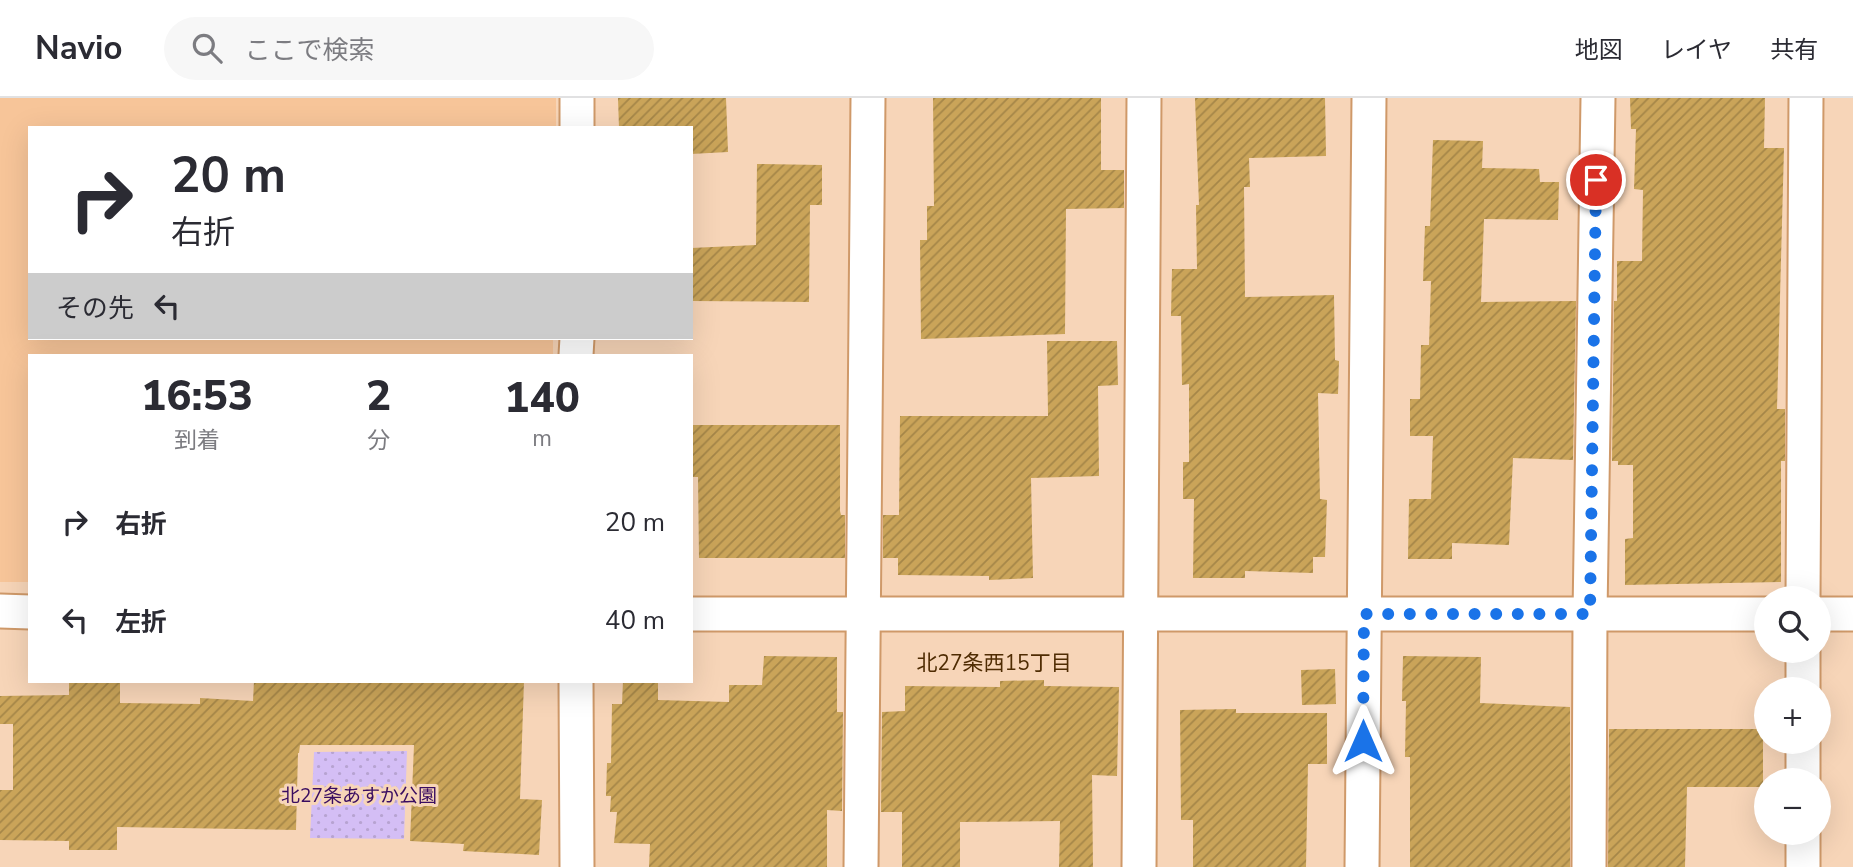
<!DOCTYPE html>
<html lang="ja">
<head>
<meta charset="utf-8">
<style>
  :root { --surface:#fff; --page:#f7f7f7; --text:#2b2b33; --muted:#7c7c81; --line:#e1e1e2 }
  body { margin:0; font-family:"Nunito Sans","Noto Sans JP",sans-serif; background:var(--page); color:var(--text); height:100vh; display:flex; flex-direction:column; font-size:26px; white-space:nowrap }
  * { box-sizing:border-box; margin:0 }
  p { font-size:23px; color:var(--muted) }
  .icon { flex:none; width:38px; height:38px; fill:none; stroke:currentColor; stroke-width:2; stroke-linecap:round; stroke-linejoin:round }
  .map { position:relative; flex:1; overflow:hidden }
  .sheet { position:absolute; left:28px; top:256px; width:665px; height:329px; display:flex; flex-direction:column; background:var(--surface); border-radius:0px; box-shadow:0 7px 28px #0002 }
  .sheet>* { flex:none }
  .banner { position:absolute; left:28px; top:28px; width:665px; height:214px; border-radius:0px; box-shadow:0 7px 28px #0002; background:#fff; color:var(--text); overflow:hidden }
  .fabs { position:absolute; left:1754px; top:488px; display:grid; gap:14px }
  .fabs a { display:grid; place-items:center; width:77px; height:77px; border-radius:50%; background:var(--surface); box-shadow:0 7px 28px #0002; font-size:35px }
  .pin { position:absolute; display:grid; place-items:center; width:60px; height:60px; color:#fff; margin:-30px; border:4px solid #fff; border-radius:50%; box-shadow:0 2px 7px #0007 }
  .me { position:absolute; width:77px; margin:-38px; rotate:0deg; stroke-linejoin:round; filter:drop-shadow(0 0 5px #0008) }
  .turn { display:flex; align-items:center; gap:24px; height:147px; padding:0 28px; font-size:32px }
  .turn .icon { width:91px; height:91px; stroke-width:2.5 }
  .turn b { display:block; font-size:49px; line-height:60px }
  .then { display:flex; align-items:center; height:66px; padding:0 28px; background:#0003; gap:14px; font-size:26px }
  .eta { display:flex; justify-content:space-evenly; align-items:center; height:119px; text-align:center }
  .eta b { font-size:42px; font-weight:800; line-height:49px }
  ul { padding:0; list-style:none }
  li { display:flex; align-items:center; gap:21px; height:98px; padding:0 28px }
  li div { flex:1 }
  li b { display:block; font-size:26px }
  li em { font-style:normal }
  header { display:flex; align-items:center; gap:42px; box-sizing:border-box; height:98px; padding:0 35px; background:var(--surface); border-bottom:2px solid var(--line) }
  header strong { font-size:33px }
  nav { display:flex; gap:38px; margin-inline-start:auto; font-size:24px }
  .search { width:490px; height:63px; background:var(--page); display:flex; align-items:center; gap:18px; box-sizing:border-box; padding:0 24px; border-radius:38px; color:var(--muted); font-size:26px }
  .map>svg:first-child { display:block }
  .built { fill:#f7c599 }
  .green { fill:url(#green-dots) }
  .building { fill:url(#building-hatch) }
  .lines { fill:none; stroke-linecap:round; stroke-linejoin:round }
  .street-casing { stroke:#cf9969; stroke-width:37 }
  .street { stroke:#fff; stroke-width:33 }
  .route { stroke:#1a73e8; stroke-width:12; stroke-dasharray:0 21.6 }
  .labels { text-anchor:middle; stroke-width:6; stroke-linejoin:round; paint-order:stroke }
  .park-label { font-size:19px; fill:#390c60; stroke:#f7d5b8 }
  .neighbourhood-label { font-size:21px; fill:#4f2c03; stroke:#f7d5b8 }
</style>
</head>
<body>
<header>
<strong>Navio</strong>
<div class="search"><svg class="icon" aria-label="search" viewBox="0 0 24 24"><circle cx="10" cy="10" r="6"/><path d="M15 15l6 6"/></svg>ここで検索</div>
<nav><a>地図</a><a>レイヤ</a><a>共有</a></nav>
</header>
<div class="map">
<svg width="1853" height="769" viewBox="0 0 1853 769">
  <defs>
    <pattern id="green-dots" width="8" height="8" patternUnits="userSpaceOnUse" patternTransform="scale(1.75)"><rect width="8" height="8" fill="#d4bef5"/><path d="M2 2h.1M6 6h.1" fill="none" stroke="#b7a3d1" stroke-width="1.8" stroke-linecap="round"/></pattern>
    <pattern id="building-hatch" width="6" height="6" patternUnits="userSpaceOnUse" patternTransform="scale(1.75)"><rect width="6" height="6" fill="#caa459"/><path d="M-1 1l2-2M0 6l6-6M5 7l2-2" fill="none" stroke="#a58648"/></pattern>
  </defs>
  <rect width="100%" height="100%" fill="#f7d5b8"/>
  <path class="built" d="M 0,0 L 556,0 L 556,30 L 30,30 L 30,240 L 553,240 L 553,257 L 30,257 L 30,484 L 0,484 Z"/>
  <path class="green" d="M 407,653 L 404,741 L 310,740 L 314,654 Z"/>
  <path class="building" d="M 618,0 L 726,0 L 728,54 L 691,56 L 691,30 L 619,30 Z
    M 933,0 L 1101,0 L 1101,72 L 1124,72 L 1124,110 L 1066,111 L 1065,236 L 921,241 L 920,142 L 927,142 L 927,108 L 934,108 Z
    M 1195,0 L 1325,0 L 1326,58 L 1249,60 L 1250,89 L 1244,89 L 1245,199 L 1334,197 L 1335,262 L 1339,263 L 1338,296 L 1318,295 L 1320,401 L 1327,402 L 1325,459 L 1313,459 L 1313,475 L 1245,473 L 1245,480 L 1193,480 L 1194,401 L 1183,401 L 1183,364 L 1189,364 L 1189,286 L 1182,287 L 1181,218 L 1171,218 L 1172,171 L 1197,171 L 1196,107 L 1199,107 Z
    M 1630,0 L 1765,0 L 1764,50 L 1784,50 L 1777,311 L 1785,311 L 1785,363 L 1781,363 L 1781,484 L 1625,487 L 1625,441 L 1633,440 L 1633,367 L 1618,367 L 1618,363 L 1612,363 L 1614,203 L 1617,203 L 1617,163 L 1642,163 L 1643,92 L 1634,91 L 1636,31 L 1631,31 Z
    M 1433,42 L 1483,43 L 1482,70 L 1539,71 L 1540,84 L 1559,84 L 1558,122 L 1484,121 L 1481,204 L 1576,203 L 1573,362 L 1513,360 L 1509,447 L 1452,445 L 1452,461 L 1408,461 L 1409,401 L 1431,401 L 1433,338 L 1410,338 L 1410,301 L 1420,301 L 1421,247 L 1429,247 L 1431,183 L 1423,183 L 1425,128 L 1430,128 Z
    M 757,66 L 822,67 L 822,107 L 810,107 L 809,204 L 691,203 L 691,150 L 756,147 Z
    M 1047,243 L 1117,243 L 1118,287 L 1098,288 L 1099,378 L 1031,380 L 1033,480 L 989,482 L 989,478 L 898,477 L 898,460 L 883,460 L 883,417 L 899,417 L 900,318 L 1048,318 Z
    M 691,327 L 840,327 L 840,413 L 841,417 L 845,417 L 845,460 L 699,460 L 698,379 L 691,379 Z
    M 764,558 L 837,559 L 837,614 L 843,614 L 842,713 L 827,712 L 827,769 L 649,769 L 650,746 L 614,745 L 617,714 L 610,714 L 611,698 L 606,698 L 607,665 L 611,665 L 612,606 L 622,606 L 623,583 L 658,583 L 658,602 L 729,604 L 729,587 L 762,587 Z
    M 1403,558 L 1481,559 L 1480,605 L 1570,609 L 1570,769 L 1410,769 L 1410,659 L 1405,659 L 1406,603 L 1402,603 Z
    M 1335,571 L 1336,606 L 1302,607 L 1301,572 Z
    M 1044,582 L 1044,588 L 1119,589 L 1117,678 L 1092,677 L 1093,769 L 1059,769 L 1060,723 L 960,724 L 960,769 L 902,769 L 902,714 L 881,714 L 882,614 L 905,613 L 905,588 L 1000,589 L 1000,583 Z
    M 69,583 L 120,583 L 120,605 L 200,606 L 200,600 L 253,603 L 254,583 L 524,583 L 520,701 L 542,702 L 539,757 L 463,753 L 464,746 L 410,743 L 414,647 L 300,647 L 299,655 L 298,655 L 296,732 L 117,729 L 117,752 L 69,752 L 69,743 L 0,742 L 0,692 L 13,692 L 13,626 L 0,626 L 0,598 L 69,597 Z
    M 1236,611 L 1236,615 L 1327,615 L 1327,666 L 1308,666 L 1306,769 L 1193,769 L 1193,722 L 1181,722 L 1180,612 Z
    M 1609,631 L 1763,631 L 1763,689 L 1687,689 L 1685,769 L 1608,769 Z"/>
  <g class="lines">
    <g class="street-casing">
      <path id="street" d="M 577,30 L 577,0
        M 576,257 L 577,240
        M 1803,500 L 1806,0
        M 0,513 L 30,514
        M 691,516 L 1766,516
        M 1818,516 L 1853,516
        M 576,583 L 577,769
        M 1803,592 L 1803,553
        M 1803,682 L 1803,644
        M 861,769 L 868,0
        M 1139,769 L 1144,0
        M 1362,769 L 1369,0
        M 1589,769 L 1590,516 L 1598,0
        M 1803,769 L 1803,735"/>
    </g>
    <use href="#street" class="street"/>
  </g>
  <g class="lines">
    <path class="route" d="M 1363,643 L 1364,516 L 1590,516 L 1596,82"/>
  </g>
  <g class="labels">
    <g class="park-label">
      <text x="359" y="704">北27条あすか公園</text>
    </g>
    <g class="neighbourhood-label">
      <text x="994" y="572">北27条西15丁目</text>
    </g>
  </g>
</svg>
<div class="fabs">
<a><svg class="icon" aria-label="search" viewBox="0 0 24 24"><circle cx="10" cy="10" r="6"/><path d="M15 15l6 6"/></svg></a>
<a>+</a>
<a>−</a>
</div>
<div class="pin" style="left:1596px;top:82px;background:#d93025"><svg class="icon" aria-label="arrive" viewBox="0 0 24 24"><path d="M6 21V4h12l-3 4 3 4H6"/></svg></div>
<svg class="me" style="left:1363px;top:643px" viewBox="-20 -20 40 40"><path d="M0-17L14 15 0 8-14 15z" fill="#1a73e8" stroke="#fff" stroke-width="4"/></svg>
<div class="banner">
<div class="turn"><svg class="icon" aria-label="right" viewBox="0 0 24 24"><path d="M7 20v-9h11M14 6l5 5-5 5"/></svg><div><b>20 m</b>右折</div></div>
<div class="then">その先<svg class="icon" aria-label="left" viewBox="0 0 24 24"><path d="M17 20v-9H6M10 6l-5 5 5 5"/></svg></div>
</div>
<section class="sheet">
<div class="eta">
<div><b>16:53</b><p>到着</p></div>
<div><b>2</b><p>分</p></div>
<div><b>140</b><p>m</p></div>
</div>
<ul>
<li><svg class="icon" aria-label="right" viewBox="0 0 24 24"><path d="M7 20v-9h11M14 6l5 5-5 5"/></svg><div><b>右折</b></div><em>20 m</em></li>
<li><svg class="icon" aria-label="left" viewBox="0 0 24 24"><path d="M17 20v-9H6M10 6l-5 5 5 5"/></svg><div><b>左折</b></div><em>40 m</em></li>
</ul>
</section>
</div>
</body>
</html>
